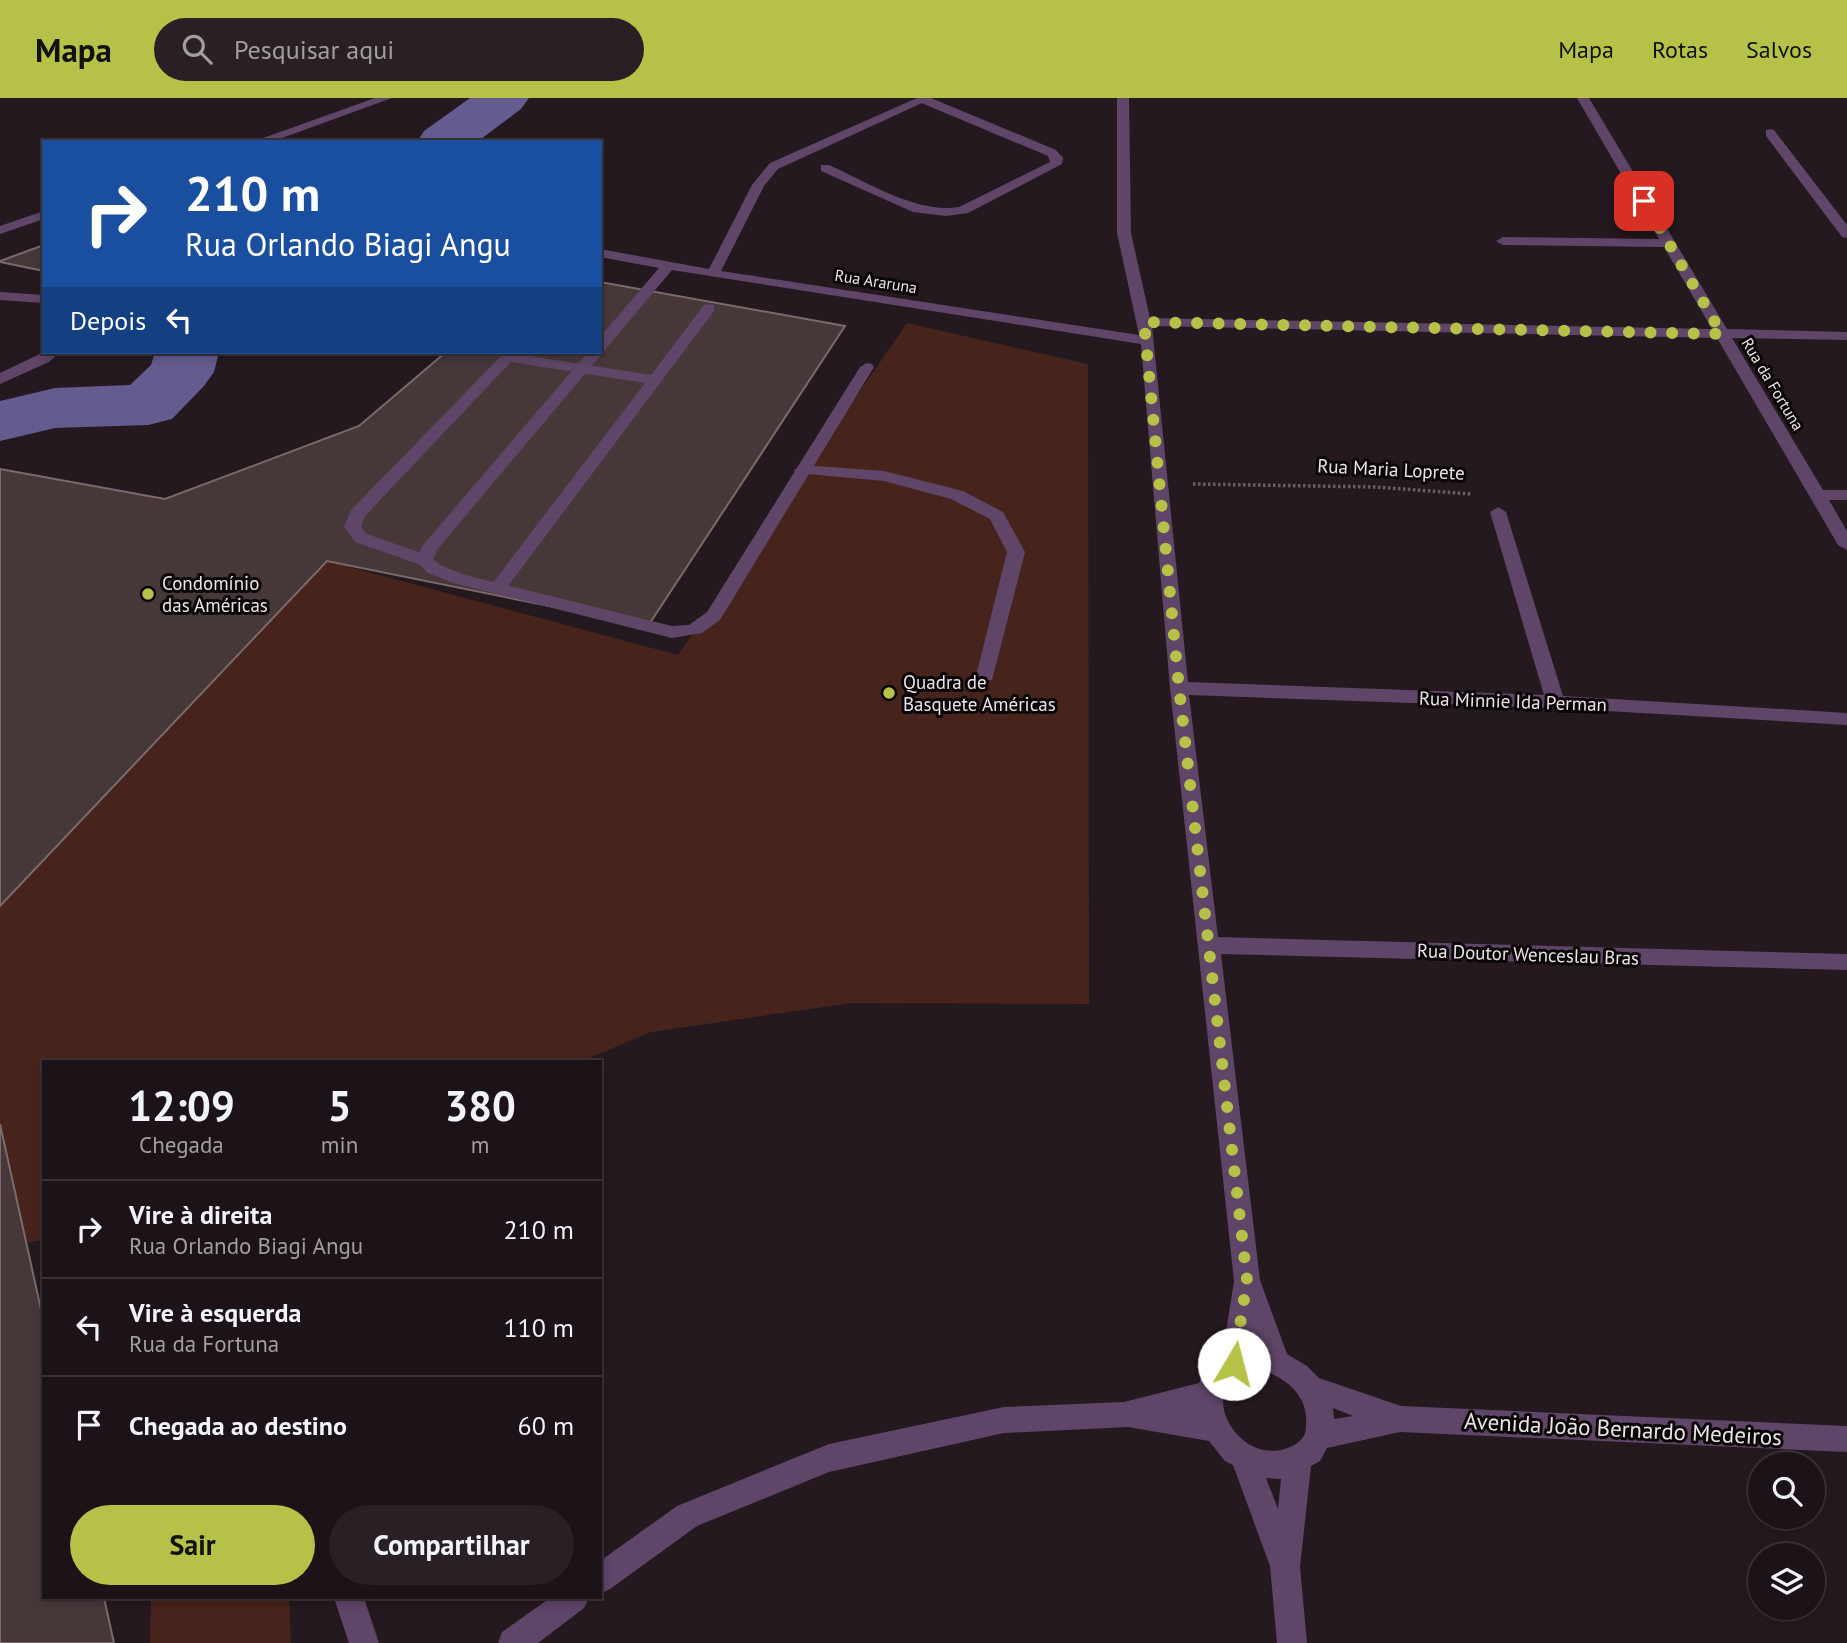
<!DOCTYPE html>
<html lang="pt">
<head>
<meta charset="utf-8">
<style>
  :root { --surface:#1b1317; --page:#282024; --text:#f1f3f6; --muted:#a09ea1; --line:#393236; --accent:#b6c148 }
  body { margin:0; font-family:"PT Sans",sans-serif; background:var(--page); color:var(--text); height:100vh; display:flex; flex-direction:column; font-size:26px; white-space:nowrap }
  * { box-sizing:border-box; margin:0 }
  p { font-size:23px; color:var(--muted) }
  .icon { flex:none; width:38px; height:38px; fill:none; stroke:currentColor; stroke-width:2; stroke-linecap:round; stroke-linejoin:round }
  .map { position:relative; flex:1; overflow:hidden }
  .side { position:absolute; left:42px; top:962px; width:560px; height:539px; display:flex; flex-direction:column; background:var(--surface); border-radius:0px; box-shadow:0 4px 10px #0003,0 0 0 2px var(--line) }
  .side>* { flex:none }
  .guide { position:absolute; left:42px; top:42px; width:560px; height:214px; border-radius:0px; box-shadow:0 4px 10px #0003,0 0 0 2px var(--line); background:#1a4fa0; color:#fff; overflow:hidden }
  .controls { position:absolute; left:1748px; top:1354px; display:grid; gap:14px }
  .controls a { display:grid; place-items:center; width:77px; height:77px; border-radius:50%; background:var(--surface); box-shadow:0 4px 10px #0003,0 0 0 2px var(--line); font-size:35px }
  .pin { position:absolute; display:grid; place-items:center; width:60px; height:60px; color:#fff; margin:-30px; border-radius:14px; box-shadow:0 4px 10px #0006 }
  .me { position:absolute; width:77px; margin:-38px; rotate:8deg; stroke-linejoin:round; filter:drop-shadow(0 0 5px #0008) }
  .turn { display:flex; align-items:center; gap:24px; height:147px; padding:0 28px; font-size:32px }
  .turn .icon { width:91px; height:91px; stroke-width:2.5 }
  .turn b { display:block; font-size:49px; line-height:60px }
  .then { display:flex; align-items:center; height:66px; padding:0 28px; background:#0003; gap:14px; font-size:26px }
  .eta { display:flex; justify-content:space-evenly; align-items:center; height:119px; text-align:center }
  .eta b { font-size:42px; font-weight:600; line-height:49px }
  .primary-button { display:flex; gap:14px; margin-top:auto; padding:14px 28px }
  .primary-button a { flex:1; height:80px; border-radius:42px; background:var(--accent); color:#111; font-size:28px; font-weight:600; line-height:80px; text-align:center }
  .primary-button a+a { background:var(--page); color:var(--text) }
  ul { padding:0; list-style:none }
  li { display:flex; align-items:center; gap:21px; height:98px; padding:0 28px; border-top:2px solid var(--line) }
  li div { flex:1 }
  li b { display:block; font-size:26px }
  li em { font-style:normal }
  header { display:flex; align-items:center; gap:42px; box-sizing:border-box; height:98px; padding:0 35px; background:var(--accent); color:#111 }
  header strong { font-size:33px }
  nav { display:flex; gap:38px; margin-inline-start:auto; font-size:24px }
  .search { width:490px; height:63px; background:var(--page); display:flex; align-items:center; gap:18px; box-sizing:border-box; padding:0 24px; border-radius:38px; color:var(--muted); font-size:26px }
  .map>svg:first-child { display:block }
  .green { fill:#46241b }
  .lines { fill:none; stroke-linecap:round; stroke-linejoin:round }
  .river { fill:#645b8e; fill-rule:evenodd }
  .building { fill:#463739; stroke:#7a6a6c; stroke-width:2 }
  .path { stroke:#685e64; stroke-width:3.5; stroke-dasharray:2.5 2.5; stroke-linecap:butt }
  .lane { fill:#5f4567; fill-rule:evenodd }
  .street { fill:#5f4567; fill-rule:evenodd }
  .route { stroke:#b6c148; stroke-width:12; stroke-dasharray:0 21.6 }
  .poi-dot { fill:#b6c148; stroke:#0a0608; stroke-width:2.5 }
  .labels { text-anchor:middle; stroke-width:6; stroke-linejoin:round; paint-order:stroke }
  .far-street-label { font-size:16px; fill:#ebe3e7; stroke:#0a0608 }
  .street-label { font-size:19px; fill:#ebe3e7; stroke:#0a0608 }
  .poi-label { font-size:19px; fill:#ebe3e7; stroke:#0a0608; text-anchor:start }
  .near-street-label { font-size:23px; fill:#ebe3e7; stroke:#0a0608 }
</style>
</head>
<body>
<header>
<strong>Mapa</strong>
<div class="search"><svg class="icon" aria-label="search" viewBox="0 0 24 24"><circle cx="10" cy="10" r="6"/><path d="M15 15l6 6"/></svg>Pesquisar aqui</div>
<nav><a>Mapa</a><a>Rotas</a><a>Salvos</a></nav>
</header>
<div class="map">
<svg width="1847" height="1545" viewBox="0 0 1847 1545">
  <rect width="100%" height="100%" fill="#24191f"/>
  <path class="green" d="M 907,225 L 1088,266 L 1089,906 L 852,905 L 651,934 L 580,964 L 44,964 L 44,1142 L 0,1149 L 0,808 L 327,463 L 678,557 Z
    M 151,1500 L 289,1500 L 291,1545 L 150,1545 Z"/>
  <g class="lines">
    <path class="river" d="M 470,0 L 529,0 L 521,11 L 477,44 L 417,44 L 424,33 Z
      M 155,254 L 219,254 L 214,274 L 204,288 L 172,321 L 148,327 L 55,330 L 0,343 L 0,303 L 55,290 L 130,287 L 151,267 Z"/>
  </g>
  <path class="building" d="M 44,147 L 44,173 L 0,164 L 0,163 Z
    M 600,184 L 845,228 L 648,528 L 327,463 L 0,808 L 0,371 L 165,401 L 359,328 L 446,254 L 600,254 Z
    M 0,1026 L 44,1225 L 44,1500 L 104,1500 L 114,1545 L 0,1545 Z"/>
  <g class="lines">
    <path class="path" d="M 1193,386 L 1376,389 L 1471,396"/>
    <path class="lane" d="M 375,0 L 392,0 L 271,44 L 252,44 Z
      M 918,0 L 931,0 L 1056,52 L 1063,60 L 1062,66 L 968,115 L 946,118 L 913,114 L 821,73 L 821,67 L 829,67 C 867,84 917,116 959,109 L 1050,64 L 1048,58 L 919,4 Z
      M 1770,31 L 1774,32 L 1847,127 L 1847,140 L 1842,139 L 1766,38 L 1766,32 Z
      M 44,113 L 44,121 L 0,136 L 0,128 Z
      M 709,206 L 714,207 L 714,213 L 503,495 L 497,496 L 488,491 L 645,285 L 511,264 L 365,418 L 361,429 L 367,436 L 430,458 L 433,462 L 430,466 L 418,466 L 355,444 L 344,429 L 351,412 L 502,257 L 517,256 L 651,277 L 704,207 Z
      M 802,367 L 884,373 L 963,393 L 1003,414 L 1025,454 L 992,582 L 978,582 L 976,578 L 1007,454 L 990,421 L 951,401 L 884,383 L 796,375 L 794,372 Z"/>
    <path class="street" d="M 917,0 L 933,0 L 778,71 L 764,88 L 721,173 L 1139,237 L 1117,135 L 1117,0 L 1129,0 L 1131,135 L 1150,220 L 1712,231 L 1664,149 L 1503,147 L 1496,143 L 1503,139 L 1659,141 L 1577,0 L 1589,0 L 1727,231 L 1847,234 L 1847,242 L 1732,240 L 1823,392 L 1847,392 L 1847,402 L 1829,402 L 1847,433 L 1847,452 L 1838,447 L 1717,240 L 1152,228 L 1188,584 L 1544,597 L 1490,414 L 1498,409 L 1506,414 L 1563,598 L 1847,615 L 1847,627 L 1555,610 L 1189,597 L 1218,839 L 1847,856 L 1847,872 L 1221,856 L 1260,1182 L 1287,1256 L 1307,1268 L 1319,1280 L 1401,1308 L 1847,1328 L 1847,1354 L 1400,1334 L 1327,1350 L 1320,1363 L 1311,1368 L 1300,1469 L 1307,1545 L 1277,1545 L 1270,1468 L 1233,1367 L 1225,1363 L 1209,1343 L 1128,1329 L 1004,1335 L 829,1374 L 697,1428 L 610,1491 L 600,1496 L 600,1463 L 677,1408 L 829,1346 L 1004,1309 L 1124,1304 L 1199,1285 L 1202,1278 L 1222,1259 L 1234,1183 L 1170,590 L 1141,246 L 672,172 L 437,452 L 433,461 L 440,467 L 465,477 L 672,528 L 689,527 L 707,514 L 860,269 L 867,265 L 872,266 L 874,269 L 720,522 L 702,535 L 672,540 L 453,485 L 428,475 L 415,462 L 423,447 L 588,254 L 600,254 L 600,239 L 659,170 L 600,159 L 600,151 L 709,171 L 752,87 L 770,65 ZM 1252,1234 L 1258,1249 L 1250,1251 ZM 1265,1273 C 1289,1282 1309,1300 1306,1328 C 1306,1336 1303,1341 1296,1346 C 1246,1376 1197,1299 1239,1279 C 1247,1276 1257,1275 1265,1273 ZM 1333,1310 L 1353,1318 L 1334,1321 ZM 1266,1380 L 1281,1381 L 1278,1411 Z
      M 0,194 L 44,197 L 44,205 L 0,202 Z
      M 44,254 L 60,254 L 49,264 L 0,286 L 0,275 Z
      M 334,1500 L 364,1500 L 379,1545 L 349,1545 Z
      M 550,1500 L 589,1500 L 584,1510 L 538,1545 L 498,1545 L 502,1534 Z"/>
  </g>
  <g class="lines">
    <path class="route" d="M 1234,1266 L 1247,1182 L 1179,590 L 1144,224 L 1722,236 L 1644,103"/>
  </g>
  <g class="poi-dot">
    <circle cx="148" cy="496" r="7"/>
    <circle cx="889" cy="595" r="7"/>
  </g>
  <g class="labels">
    <g class="far-street-label">
      <text transform="translate(876 183) rotate(9)" y="6">Rua Araruna</text>
      <text transform="translate(1773 286) rotate(59)" y="6">Rua da Fortuna</text>
    </g>
    <g class="street-label">
      <text transform="translate(1391 371) rotate(3)" y="7">Rua Maria Loprete</text>
      <text transform="translate(1513 603) rotate(2)" y="7">Rua Minnie Ida Perman</text>
      <text transform="translate(1528 856) rotate(2)" y="7">Rua Doutor Wenceslau Bras</text>
    </g>
    <g class="poi-label">
      <text x="162" y="492">Condomínio<tspan x="162" dy="22">das Américas</tspan></text>
      <text x="903" y="591">Quadra de<tspan x="903" dy="22">Basquete Américas</tspan></text>
    </g>
    <g class="near-street-label">
      <text transform="translate(1623 1331) rotate(3)" y="8">Avenida João Bernardo Medeiros</text>
    </g>
  </g>
</svg>
<div class="controls">
<a><svg class="icon" aria-label="search" viewBox="0 0 24 24"><circle cx="10" cy="10" r="6"/><path d="M15 15l6 6"/></svg></a>
<a><svg class="icon" aria-label="layers" viewBox="0 0 24 24"><path d="M12 4l9 5-9 5-9-5zM3 14l9 5 9-5"/></svg></a>
</div>
<div class="pin" style="left:1644px;top:103px;background:#d93025"><svg class="icon" aria-label="arrive" viewBox="0 0 24 24"><path d="M6 21V4h12l-3 4 3 4H6"/></svg></div>
<svg class="me" style="left:1234px;top:1266px" viewBox="-20 -20 40 40"><circle r="19" fill="#fff"/><path d="M0-13L10 11 0 6-10 11z" fill="#b6c148"/></svg>
<div class="guide">
<div class="turn"><svg class="icon" aria-label="right" viewBox="0 0 24 24"><path d="M7 20v-9h11M14 6l5 5-5 5"/></svg><div><b>210 m</b>Rua Orlando Biagi Angu</div></div>
<div class="then">Depois<svg class="icon" aria-label="left" viewBox="0 0 24 24"><path d="M17 20v-9H6M10 6l-5 5 5 5"/></svg></div>
</div>
<section class="side">
<div class="eta">
<div><b>12:09</b><p>Chegada</p></div>
<div><b>5</b><p>min</p></div>
<div><b>380</b><p>m</p></div>
</div>
<ul>
<li><svg class="icon" aria-label="right" viewBox="0 0 24 24"><path d="M7 20v-9h11M14 6l5 5-5 5"/></svg><div><b>Vire à direita</b><p>Rua Orlando Biagi Angu</p></div><em>210 m</em></li>
<li><svg class="icon" aria-label="left" viewBox="0 0 24 24"><path d="M17 20v-9H6M10 6l-5 5 5 5"/></svg><div><b>Vire à esquerda</b><p>Rua da Fortuna</p></div><em>110 m</em></li>
<li><svg class="icon" aria-label="arrive" viewBox="0 0 24 24"><path d="M6 21V4h12l-3 4 3 4H6"/></svg><div><b>Chegada ao destino</b></div><em>60 m</em></li>
</ul>
<div class="primary-button"><a>Sair</a><a>Compartilhar</a></div>
</section>
</div>
</body>
</html>
